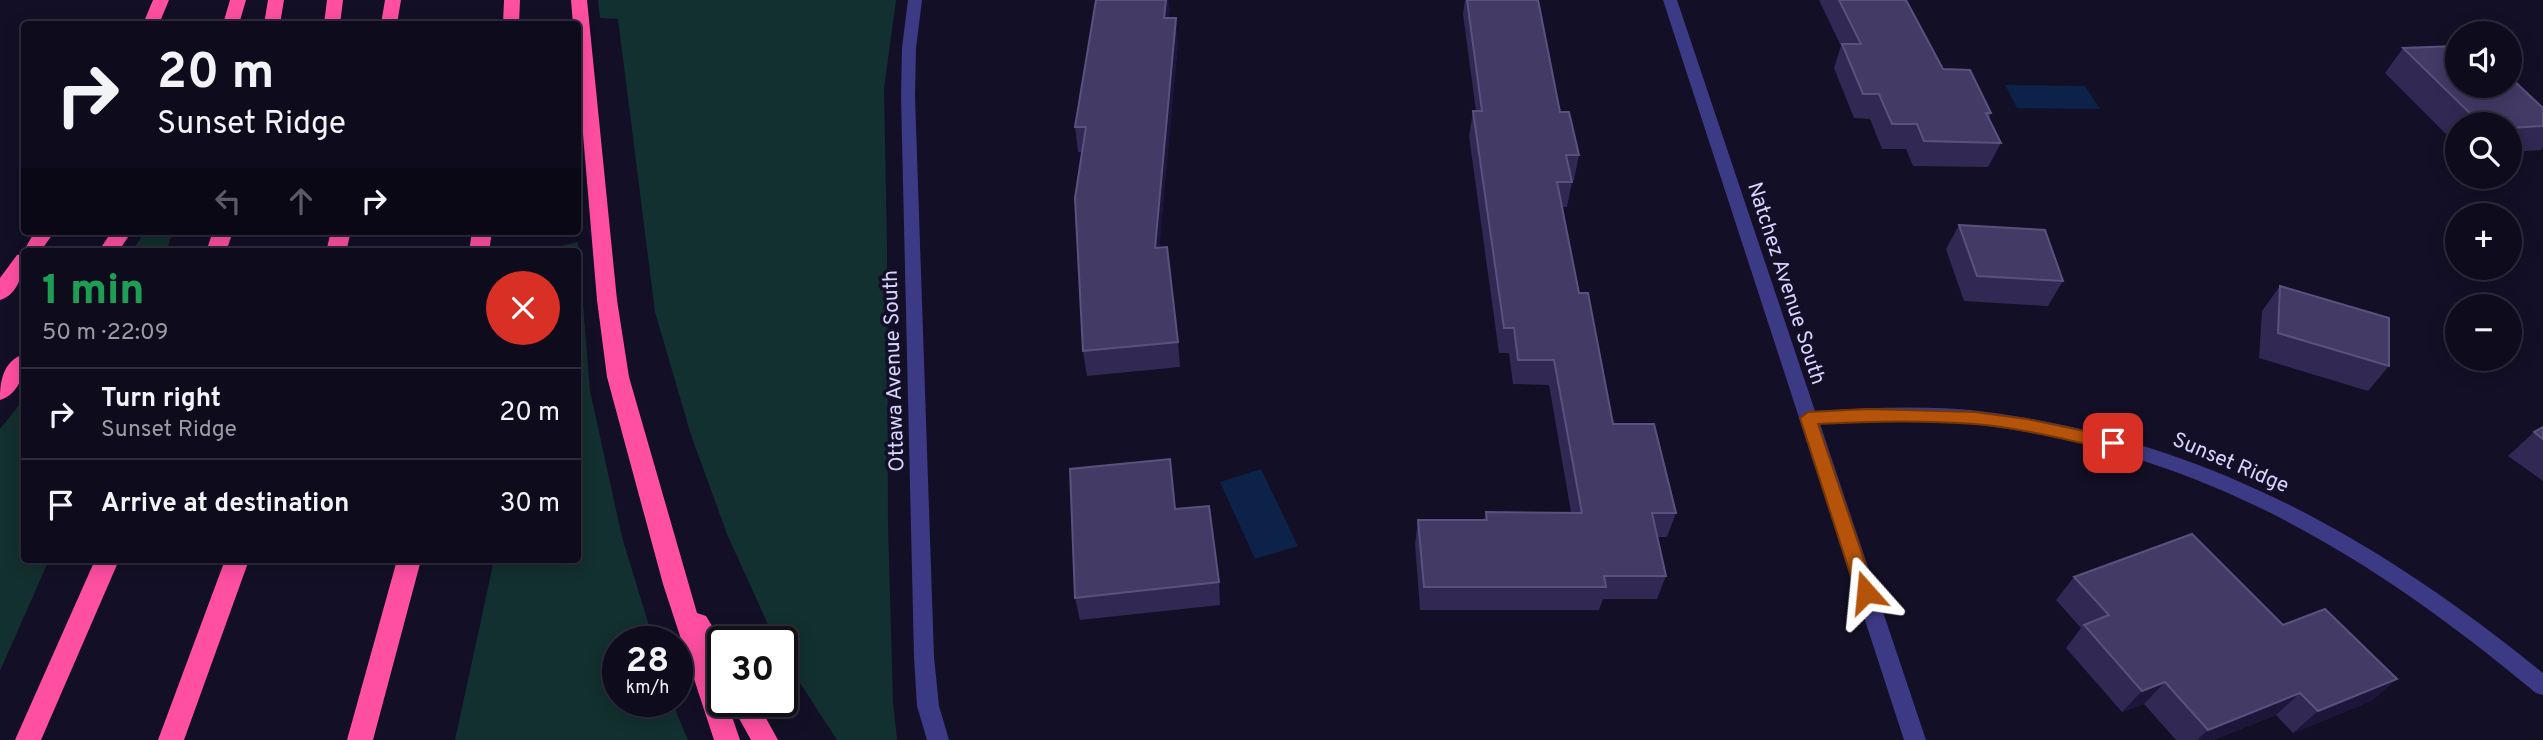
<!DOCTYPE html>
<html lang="en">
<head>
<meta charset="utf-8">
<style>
  :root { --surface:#0e0b1c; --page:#1c1929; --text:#f1f3f6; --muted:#9b9ba3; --line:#2e2b3b }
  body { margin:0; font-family:Overpass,sans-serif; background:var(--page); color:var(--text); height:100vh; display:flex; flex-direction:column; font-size:26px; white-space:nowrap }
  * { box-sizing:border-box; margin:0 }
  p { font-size:23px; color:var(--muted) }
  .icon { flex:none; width:38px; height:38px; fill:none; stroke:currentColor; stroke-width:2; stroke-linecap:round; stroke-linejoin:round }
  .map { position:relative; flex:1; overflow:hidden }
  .side { position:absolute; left:21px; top:248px; width:560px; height:315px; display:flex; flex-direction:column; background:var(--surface); border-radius:7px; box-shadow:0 4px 18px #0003,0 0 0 2px var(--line) }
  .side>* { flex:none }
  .guide { position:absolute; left:21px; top:21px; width:560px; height:214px; border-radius:7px; box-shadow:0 4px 18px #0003,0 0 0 2px var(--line); background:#0e0b1c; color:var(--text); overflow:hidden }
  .tools { position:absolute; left:2445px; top:21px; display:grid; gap:14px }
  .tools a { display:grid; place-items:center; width:77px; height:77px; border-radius:50%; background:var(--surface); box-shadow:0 4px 18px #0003,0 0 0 2px var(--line); font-size:35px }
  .speed { position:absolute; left:602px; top:626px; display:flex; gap:14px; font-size:35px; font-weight:700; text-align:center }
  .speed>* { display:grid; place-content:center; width:91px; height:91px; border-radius:50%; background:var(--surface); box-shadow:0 4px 18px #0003,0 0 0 2px var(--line); line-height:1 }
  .speed small { font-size:18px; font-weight:400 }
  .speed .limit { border:4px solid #111; border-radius:10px; background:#fff; color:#111 }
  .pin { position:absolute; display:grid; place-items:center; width:60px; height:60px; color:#fff; margin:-30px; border-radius:14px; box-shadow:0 4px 10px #0006 }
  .me { position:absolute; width:77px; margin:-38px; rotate:342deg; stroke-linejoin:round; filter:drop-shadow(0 0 5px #0008) }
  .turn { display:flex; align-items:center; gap:24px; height:147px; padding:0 21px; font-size:32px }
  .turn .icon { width:91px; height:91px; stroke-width:2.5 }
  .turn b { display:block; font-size:49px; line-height:60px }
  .lanes { display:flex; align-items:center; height:66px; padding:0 21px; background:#0003; justify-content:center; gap:35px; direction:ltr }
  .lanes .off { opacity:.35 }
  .round { display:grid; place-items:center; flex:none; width:74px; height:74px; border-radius:37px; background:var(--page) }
  .headline { display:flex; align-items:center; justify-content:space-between; height:119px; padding:0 21px }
  h1 { font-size:42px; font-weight:800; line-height:52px; color:#1e9e55 }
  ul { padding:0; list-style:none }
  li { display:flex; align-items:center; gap:21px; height:91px; padding:0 21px; border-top:2px solid var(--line) }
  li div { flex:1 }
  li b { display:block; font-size:26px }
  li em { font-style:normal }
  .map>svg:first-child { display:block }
  .green { fill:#12302f }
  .water { fill:#0c2248 }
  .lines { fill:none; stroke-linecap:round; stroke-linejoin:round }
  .minor { fill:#3d3a85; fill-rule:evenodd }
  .motorway { fill:#ff4fa3; fill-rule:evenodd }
  .wall { fill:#312854 }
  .shaded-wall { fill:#1d163a }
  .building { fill:#433a66; stroke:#5a527e; stroke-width:2 }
  .route { fill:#b45309; stroke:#753606; stroke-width:2 }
  .labels { text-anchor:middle; stroke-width:7; stroke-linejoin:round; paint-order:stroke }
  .street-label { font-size:21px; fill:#d9d4ff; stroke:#130f26 }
</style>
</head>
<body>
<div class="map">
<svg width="2543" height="740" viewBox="0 0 2543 740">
  <rect width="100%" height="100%" fill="#130f26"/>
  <path class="green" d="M 598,0 L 896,0 L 884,89 L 887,247 L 888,523 L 893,702 L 897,740 L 837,740 L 782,655 L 782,642 L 776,642 L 727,534 L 691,435 L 655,312 L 618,19 L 600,18 Z
    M 146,231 L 173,231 L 166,252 L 131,252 Z
    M 578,242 L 590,391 L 622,537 L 654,642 L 618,642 L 618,702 L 672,702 L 688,740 L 455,740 L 494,560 L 578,560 L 578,252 L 554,252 L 556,247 Z
    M 24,399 L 24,560 L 49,560 L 0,671 L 0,429 Z"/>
  <path class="water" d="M 2005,85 L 2085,86 L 2100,109 L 2017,108 Z
    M 1261,469 L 1298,546 L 1255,559 L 1220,482 Z"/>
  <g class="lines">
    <path class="minor" d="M 908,0 L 922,0 L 916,48 L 915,96 L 934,657 L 939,706 L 949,740 L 927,740 L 917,706 L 914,657 L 901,96 L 902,48 Z
      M 1663,0 L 1677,0 L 1815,411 C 1869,408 1925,405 1979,411 C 2200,438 2373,535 2543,673 L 2543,695 L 2536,693 C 2367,552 2200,452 1979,425 C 1927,419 1872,422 1820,424 L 1926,740 L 1904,740 Z"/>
    <path class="motorway" d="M 153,0 L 169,0 L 159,24 L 143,24 Z
      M 230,0 L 246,0 L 239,24 L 223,24 Z
      M 268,0 L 284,0 L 280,24 L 264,24 Z
      M 327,0 L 343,0 L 340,24 L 324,24 Z
      M 385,0 L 401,0 L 397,24 L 381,24 Z
      M 504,0 L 520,0 L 519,24 L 503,24 Z
      M 571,0 L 587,0 L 617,300 L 629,377 L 697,613 L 706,616 L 723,644 L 723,678 L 718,676 L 723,689 L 723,702 L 727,702 L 740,740 L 714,740 L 663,584 L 607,377 L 597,300 L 578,75 L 578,24 L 573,24 Z
      M 35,231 L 55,231 L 40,252 L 24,252 C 24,270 20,294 0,300 L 0,278 L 17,255 L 22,254 Z
      M 112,231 L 132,231 L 118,252 L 98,252 Z
      M 213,231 L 233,231 L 226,252 L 206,252 Z
      M 331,231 L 351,231 L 346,252 L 326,252 Z
      M 472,231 L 492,231 L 489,252 L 469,252 Z
      M 24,354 C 25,372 20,394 0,400 C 0,381 3,361 24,354 Z
      M 95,560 L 119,560 L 41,740 L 15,740 Z
      M 225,560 L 249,560 L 184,740 L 158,740 Z
      M 397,560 L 421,560 L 373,740 L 347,740 Z
      M 730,702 L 757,702 L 778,740 L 751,740 Z"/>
  </g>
  <path class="wall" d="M 1465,0 L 1538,0 L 1560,112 L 1579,155 L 1574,180 L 1571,180 L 1572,182 L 1567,207 L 1562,207 L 1579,293 L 1613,424 L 1676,513 L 1667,537 L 1657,537 L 1666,576 L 1657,599 L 1603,599 L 1599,610 L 1420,610 L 1415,544 L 1418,520 L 1484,520 L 1486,512 L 1571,512 L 1549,385 L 1513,384 L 1509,353 L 1499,353 L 1469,136 L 1473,111 L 1476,111 L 1463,14 Z
    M 1819,0 L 1906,0 L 1943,69 L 1991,113 L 1989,119 L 2001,143 L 1988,167 L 1913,166 L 1906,149 L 1882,149 L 1870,119 L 1854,118 L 1834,68 L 1841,46 Z
    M 1170,8 L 1168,18 L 1178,42 L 1159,247 L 1178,342 L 1180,367 L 1087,376 L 1083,351 L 1082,152 L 1078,152 L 1075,127 Z
    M 2403,48 L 2543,108 L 2543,147 L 2541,150 L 2510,152 L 2510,124 L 2457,124 L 2457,145 L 2385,73 Z
    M 1959,225 L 2063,281 L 2048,306 L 1964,301 L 1946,249 Z
    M 2280,286 L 2389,366 L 2368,391 L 2259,358 L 2262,311 Z
    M 2543,427 L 2543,481 L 2508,456 L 2534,432 Z
    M 1175,509 L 1219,582 L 1220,605 L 1080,620 L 1075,598 Z
    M 2074,577 L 2283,625 L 2397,679 L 2371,701 L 2293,733 L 2276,715 L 2213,740 L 2176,740 L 2144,704 L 2122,712 L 2066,648 L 2081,628 L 2056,600 Z"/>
  <path class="shaded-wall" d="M 1166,0 L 1169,0 L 1170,8 L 1166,42 L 1164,18 Z
    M 1176,18 L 1178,42 L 1157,272 L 1155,248 Z
    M 2397,679 L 2371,701 L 2293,733 L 2318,711 Z
    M 2165,682 L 2144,704 L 2122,712 L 2142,691 Z
    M 2300,693 L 2276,715 L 2213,740 L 2197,740 L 2208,730 Z"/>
  <path class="building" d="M 1096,0 L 1166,0 L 1164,18 L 1176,18 L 1155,248 L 1167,247 L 1178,342 L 1083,351 L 1075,198 L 1086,127 L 1075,127 Z
    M 1467,0 L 1538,0 L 1560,112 L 1569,112 L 1579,155 L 1566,155 L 1572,182 L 1557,182 L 1579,293 L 1588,293 L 1613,424 L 1654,424 L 1676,513 L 1652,513 L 1666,576 L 1604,576 L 1606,587 L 1424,587 L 1418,520 L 1487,520 L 1486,512 L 1582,513 L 1554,360 L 1518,360 L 1514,328 L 1504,328 L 1473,111 L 1482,111 Z
    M 1839,0 L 1906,0 L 1943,69 L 1970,70 L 1991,113 L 1986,113 L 2001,143 L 1924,141 L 1917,124 L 1892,124 L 1879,94 L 1863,94 L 1842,44 L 1861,44 Z
    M 2457,46 L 2457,86 L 2510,86 L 2510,77 L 2543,108 L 2543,126 L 2510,128 L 2510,124 L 2481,124 L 2403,48 Z
    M 1959,225 L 2045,230 L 2063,281 L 1977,276 Z
    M 2280,286 L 2389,318 L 2389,366 L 2278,333 Z
    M 2543,427 L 2543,439 L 2534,432 Z
    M 1170,459 L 1175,509 L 1209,506 L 1219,582 L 1075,598 L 1070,469 Z
    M 2192,534 L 2283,625 L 2325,609 L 2397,679 L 2318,711 L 2300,693 L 2208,730 L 2165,682 L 2142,691 L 2084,625 L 2109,615 L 2074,577 Z"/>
  <path class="route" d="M 1867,409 L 1975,412 L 2027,419 L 2113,437 L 2119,439 L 2121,443 L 2119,448 L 2113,450 C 2067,440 2022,428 1975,424 C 1923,420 1870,421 1818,424 L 1875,592 L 1872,597 L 1866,599 L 1859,597 L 1856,592 L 1800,418 L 1808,412 Z"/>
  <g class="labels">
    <g class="street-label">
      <text transform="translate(1787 283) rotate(72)" y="7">Natchez Avenue South</text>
      <text transform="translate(893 371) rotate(-92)" y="7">Ottawa Avenue South</text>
      <text transform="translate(2231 462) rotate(23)" y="7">Sunset Ridge</text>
    </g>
  </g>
</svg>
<div class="tools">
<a><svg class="icon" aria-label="sound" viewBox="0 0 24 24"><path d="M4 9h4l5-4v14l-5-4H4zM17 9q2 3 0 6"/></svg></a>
<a><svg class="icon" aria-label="search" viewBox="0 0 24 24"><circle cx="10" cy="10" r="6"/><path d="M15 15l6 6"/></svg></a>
<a>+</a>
<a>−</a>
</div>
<div class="speed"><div>28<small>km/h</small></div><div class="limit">30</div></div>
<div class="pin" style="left:2113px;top:443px;background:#d93025"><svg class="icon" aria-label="arrive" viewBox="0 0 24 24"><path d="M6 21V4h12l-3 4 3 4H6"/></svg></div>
<svg class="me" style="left:1866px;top:592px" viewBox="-20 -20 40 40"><path d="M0-17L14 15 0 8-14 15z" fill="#b45309" stroke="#fff" stroke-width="4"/></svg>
<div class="guide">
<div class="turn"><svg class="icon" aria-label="right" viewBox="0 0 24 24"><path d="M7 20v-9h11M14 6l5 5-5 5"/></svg><div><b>20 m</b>Sunset Ridge</div></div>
<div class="lanes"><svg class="icon off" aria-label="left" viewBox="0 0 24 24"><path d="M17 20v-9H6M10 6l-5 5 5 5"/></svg><svg class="icon off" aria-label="ahead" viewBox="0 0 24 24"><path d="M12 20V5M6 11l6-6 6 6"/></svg><svg class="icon" aria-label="right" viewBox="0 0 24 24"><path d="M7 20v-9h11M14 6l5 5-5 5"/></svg></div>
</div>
<section class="side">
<div class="headline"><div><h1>1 min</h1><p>50 m · 22:09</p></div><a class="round" style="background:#d93025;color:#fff"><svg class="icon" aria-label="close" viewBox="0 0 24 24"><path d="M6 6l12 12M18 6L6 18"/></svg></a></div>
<ul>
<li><svg class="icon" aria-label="right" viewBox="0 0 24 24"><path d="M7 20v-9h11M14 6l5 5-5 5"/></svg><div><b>Turn right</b><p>Sunset Ridge</p></div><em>20 m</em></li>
<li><svg class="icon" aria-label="arrive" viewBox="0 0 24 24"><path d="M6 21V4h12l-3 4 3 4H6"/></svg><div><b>Arrive at destination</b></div><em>30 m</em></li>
</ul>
</section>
</div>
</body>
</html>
